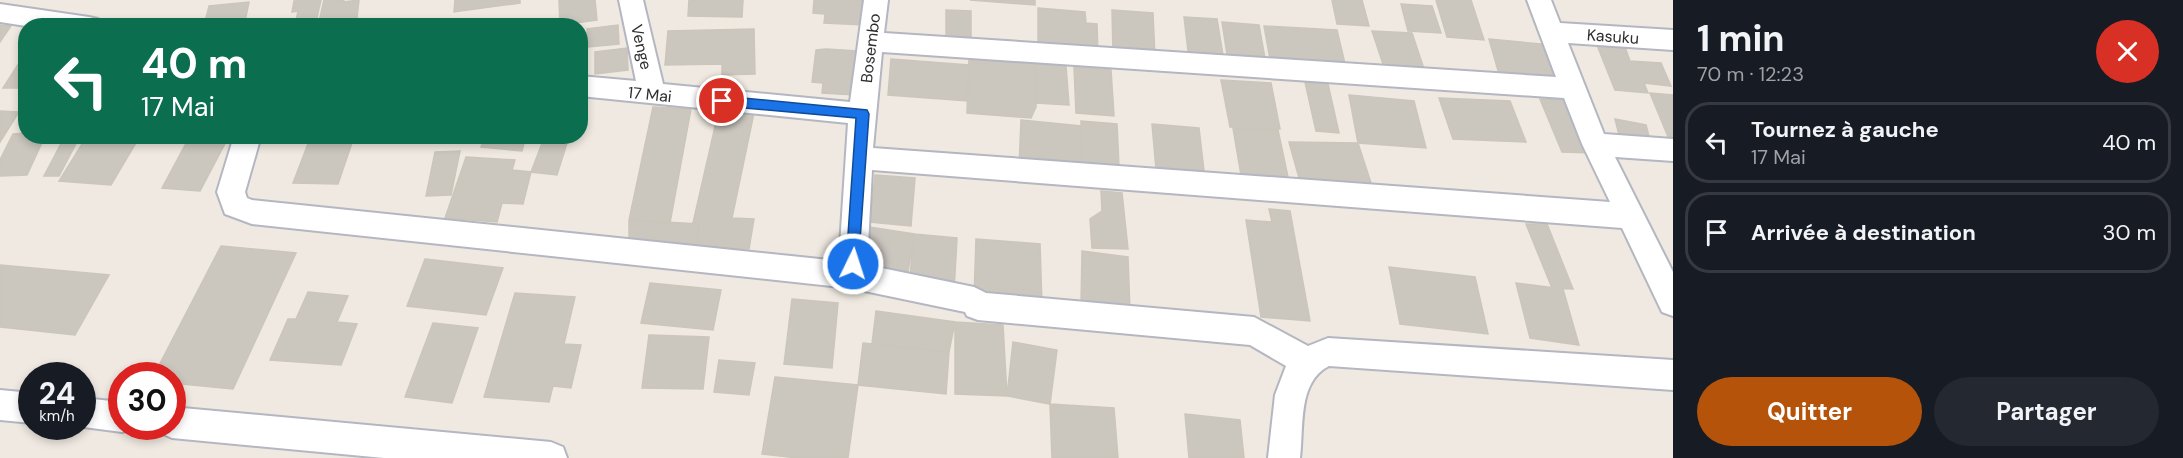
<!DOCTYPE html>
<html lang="fr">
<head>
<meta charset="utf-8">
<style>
  :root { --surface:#171b24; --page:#242831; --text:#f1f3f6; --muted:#9ea1a6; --line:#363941; --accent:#b45309 }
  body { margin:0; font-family:"DM Sans",sans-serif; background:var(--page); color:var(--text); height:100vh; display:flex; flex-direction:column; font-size:22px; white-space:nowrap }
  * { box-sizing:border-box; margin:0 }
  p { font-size:20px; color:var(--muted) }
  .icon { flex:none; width:33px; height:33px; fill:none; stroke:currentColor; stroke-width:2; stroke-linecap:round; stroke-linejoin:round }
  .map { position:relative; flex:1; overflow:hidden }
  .panel { display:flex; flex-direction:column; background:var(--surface); width:510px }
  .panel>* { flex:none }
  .banner { position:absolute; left:18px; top:18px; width:570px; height:126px; border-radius:24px; box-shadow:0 3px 9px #0003; background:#0b6e4f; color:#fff; overflow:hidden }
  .speed { position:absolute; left:18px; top:362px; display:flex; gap:12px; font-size:30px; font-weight:700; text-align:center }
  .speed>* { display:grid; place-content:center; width:78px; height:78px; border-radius:50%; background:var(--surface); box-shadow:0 3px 9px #0003; line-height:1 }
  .speed small { font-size:15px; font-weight:400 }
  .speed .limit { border:9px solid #d22; background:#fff; color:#111 }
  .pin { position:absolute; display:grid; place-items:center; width:51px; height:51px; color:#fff; margin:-26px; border:3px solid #fff; border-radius:50%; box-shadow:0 2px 6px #0007 }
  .me { position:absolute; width:66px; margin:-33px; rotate:4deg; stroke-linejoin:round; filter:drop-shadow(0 0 4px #0008) }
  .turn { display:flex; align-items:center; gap:21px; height:126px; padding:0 24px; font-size:27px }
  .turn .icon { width:78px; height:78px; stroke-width:2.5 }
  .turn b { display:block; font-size:42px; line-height:51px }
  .round { display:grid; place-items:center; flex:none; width:63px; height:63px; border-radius:32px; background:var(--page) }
  .overview { display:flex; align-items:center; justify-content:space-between; height:102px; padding:0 24px }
  h1 { font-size:36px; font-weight:700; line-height:45px }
  .button { display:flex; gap:12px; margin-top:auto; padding:12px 24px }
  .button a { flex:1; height:69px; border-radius:36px; background:var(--accent); color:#fff; font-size:24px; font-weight:700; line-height:69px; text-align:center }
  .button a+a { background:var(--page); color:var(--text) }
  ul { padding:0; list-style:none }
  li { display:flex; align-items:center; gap:18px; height:81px; margin:0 12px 9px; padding:0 12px; border:3px solid var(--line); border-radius:24px }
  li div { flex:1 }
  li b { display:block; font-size:22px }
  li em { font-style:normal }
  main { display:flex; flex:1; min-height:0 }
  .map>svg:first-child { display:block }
  .building { fill:#cbc7bf; stroke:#cbc5ba; stroke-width:1.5 }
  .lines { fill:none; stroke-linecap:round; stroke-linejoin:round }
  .minor-casing { stroke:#b4b7c1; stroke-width:4 }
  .minor { fill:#fff; fill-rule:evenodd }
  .route { fill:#1a73e8; stroke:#114b97; stroke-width:1.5 }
  .labels { text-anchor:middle; stroke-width:4.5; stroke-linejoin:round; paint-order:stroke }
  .street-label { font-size:16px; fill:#2e2e2e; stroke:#fff }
</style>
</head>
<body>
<main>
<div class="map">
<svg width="1673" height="458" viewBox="0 0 1673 458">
  <rect width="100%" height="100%" fill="#efe9e1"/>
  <path class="building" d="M 304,0 L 321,0 L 315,26 L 295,26 L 298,11 L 292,12 L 294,1 Z
    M 324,0 L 344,0 L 343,2 L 359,0 L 356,26 L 318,26 Z
    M 455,0 L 520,0 L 520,3 L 454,12 Z
    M 559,0 L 595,0 L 597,20 L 560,25 Z
    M 689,0 L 743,0 L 742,17 L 688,16 Z
    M 814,0 L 867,0 L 865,25 L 824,23 L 825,14 L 813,13 Z
    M 970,0 L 1035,0 L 1035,5 Z
    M 1332,0 L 1362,0 L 1369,26 L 1337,24 Z
    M 1436,0 L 1471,0 L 1484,40 L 1447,37 Z
    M 249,2 L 244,26 L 204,26 L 209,6 Z
    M 1401,4 L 1432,6 L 1441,33 L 1408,31 Z
    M 1038,8 L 1085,12 L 1086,23 L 1097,24 L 1098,55 L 1038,50 Z
    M 946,10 L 971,11 L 971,45 L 946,44 Z
    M 1112,10 L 1153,13 L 1155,58 L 1113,54 Z
    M 1184,17 L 1217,19 L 1224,61 L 1189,59 Z
    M 1222,22 L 1259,25 L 1266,64 L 1228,61 Z
    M 0,25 L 11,26 L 0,42 Z
    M 618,25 L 619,44 L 588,47 L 587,29 Z
    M 1264,26 L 1337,30 L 1345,64 L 1270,59 Z
    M 754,29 L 755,74 L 722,75 L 722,64 L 665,65 L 668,31 Z
    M 1372,31 L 1412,33 L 1425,72 L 1385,70 Z
    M 1489,39 L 1551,45 L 1562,80 L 1499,74 Z
    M 1597,45 L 1625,47 L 1630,61 L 1661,63 L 1671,86 L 1644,83 L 1648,93 L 1615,90 Z
    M 627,48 L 628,70 L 595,74 L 595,52 Z
    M 826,49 L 858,51 L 855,95 L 822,93 L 823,83 L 812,82 L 816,50 Z
    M 26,52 L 26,88 L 3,88 Z
    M 891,59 L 969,65 L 968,101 L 888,95 Z
    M 969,59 L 1035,64 L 1036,107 L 1031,118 L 967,113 Z
    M 1035,64 L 1066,66 L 1069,105 L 1036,103 Z
    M 1074,67 L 1111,70 L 1114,116 L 1076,113 Z
    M 1221,80 L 1271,83 L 1280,129 L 1230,127 Z
    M 1305,82 L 1328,84 L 1339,133 L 1316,131 Z
    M 1650,93 L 1673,95 L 1673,144 L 1671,144 Z
    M 1349,95 L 1414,101 L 1426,148 L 1358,143 Z
    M 1439,98 L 1510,101 L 1526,142 L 1453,139 Z
    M 1540,99 L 1569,100 L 1592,153 L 1562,152 Z
    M 653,107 L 691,109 L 670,223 L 629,220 Z
    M 719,109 L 754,113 L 732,218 L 754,219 L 749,249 L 696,246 L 699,224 L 693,223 Z
    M 0,111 L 19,112 L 0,142 Z
    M 1615,119 L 1646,125 L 1650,140 L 1619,135 Z
    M 1021,120 L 1081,126 L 1082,164 L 1019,168 Z
    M 1081,121 L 1117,124 L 1119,167 L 1082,164 Z
    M 1152,124 L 1199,128 L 1204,171 L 1188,169 L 1178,179 L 1156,169 Z
    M 1233,128 L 1278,130 L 1288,177 L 1241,175 Z
    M 26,133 L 26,136 L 45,136 L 27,175 L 0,176 L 0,160 L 13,134 Z
    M 65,136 L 80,136 L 59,176 L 44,176 Z
    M 87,136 L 140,136 L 111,185 L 59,181 Z
    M 190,136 L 229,136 L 200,191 L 162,188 Z
    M 311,136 L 354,137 L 338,184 L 293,183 Z
    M 485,136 L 526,136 L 522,151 L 481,147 Z
    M 544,138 L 568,140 L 557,175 L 531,172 Z
    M 1289,142 L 1358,143 L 1372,186 L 1301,185 Z
    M 460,151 L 451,195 L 426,196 L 435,152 Z
    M 466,157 L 515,160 L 512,170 L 531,172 L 523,204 L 502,203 L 497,222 L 445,218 Z
    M 875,175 L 915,178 L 911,226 L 870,222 Z
    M 1101,191 L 1122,193 L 1128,249 L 1092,248 L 1090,219 L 1102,211 Z
    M 1269,209 L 1290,211 L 1310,321 L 1261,317 L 1246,220 L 1272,222 Z
    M 629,220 L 699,224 L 696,246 L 629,245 Z
    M 1526,224 L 1547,224 L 1573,289 L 1552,288 Z
    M 869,227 L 914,234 L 907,278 L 863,273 Z
    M 914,234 L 957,238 L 954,291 L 909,287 Z
    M 976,239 L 1040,244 L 1042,305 L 974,300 Z
    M 221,246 L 296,253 L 233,389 L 172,383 L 172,375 L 154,375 Z
    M 1082,251 L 1128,257 L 1130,312 L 1081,306 Z
    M 425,259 L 503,268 L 486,315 L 407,306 Z
    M 0,265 L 109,275 L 75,335 L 0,327 Z
    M 1389,267 L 1475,277 L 1488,334 L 1400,324 Z
    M 650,283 L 721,290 L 713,330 L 641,323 Z
    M 1516,283 L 1563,289 L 1579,345 L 1530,338 Z
    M 308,292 L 348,296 L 337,322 L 357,324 L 341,365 L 270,360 L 288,319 L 296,319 Z
    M 515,293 L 575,297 L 564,344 L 581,345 L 571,388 L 553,386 L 549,402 L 484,397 Z
    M 792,299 L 838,303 L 832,368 L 784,364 Z
    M 876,311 L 955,322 L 949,352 L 872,344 Z
    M 955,322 L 1003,325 L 1007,396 L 955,394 Z
    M 433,323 L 478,328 L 452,403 L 405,397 Z
    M 649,335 L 709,337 L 703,389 L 642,388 Z
    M 1013,342 L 1057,350 L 1050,404 L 1007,396 Z
    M 863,343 L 949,352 L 946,394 L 858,385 Z
    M 719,360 L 755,363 L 749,395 L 714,392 Z
    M 775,377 L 858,385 L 848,458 L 798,458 L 762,454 Z
    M 1050,404 L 1114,408 L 1118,458 L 1052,458 Z
    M 1185,414 L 1240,420 L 1244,458 L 1189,458 Z"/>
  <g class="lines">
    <g class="minor-casing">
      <path id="minor" d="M 619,0 L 643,0 L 663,84 L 850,102 L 864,0 L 888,0 L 884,33 L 1556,77 L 1527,0 L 1551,0 L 1560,23 L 1673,30 L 1673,50 L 1568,43 L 1604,134 L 1673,139 L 1673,161 L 1615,157 L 1673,272 L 1673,316 L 1662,312 L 1622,228 L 872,170 L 867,265 L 974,287 L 986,293 L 1254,317 L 1308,346 L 1328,338 L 1673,360 L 1673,390 L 1329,366 C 1297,382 1304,428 1300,458 L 1268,458 L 1275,395 L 1286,366 L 1250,345 L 978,320 L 967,316 L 965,312 L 850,288 L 252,224 L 225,214 L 217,192 L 234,136 L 261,136 L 245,192 L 247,198 L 252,200 L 839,261 L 848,123 L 580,96 L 580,76 L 636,81 ZM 882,52 L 1564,98 L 1582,144 L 1610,202 L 873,148 Z
        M 0,4 L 89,17 L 98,19 L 101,26 L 26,26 L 0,22 Z
        M 0,390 L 32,393 L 32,423 L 0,420 Z
        M 82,398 L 122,402 L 122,426 L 134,426 L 133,428 L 122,432 L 76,426 L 82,426 Z
        M 172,407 L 551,442 L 563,447 L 567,458 L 384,458 L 172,438 L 161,433 L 158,426 L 172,426 Z"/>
    </g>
    <use href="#minor" class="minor"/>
  </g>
  <path class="route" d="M 722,96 L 867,110 L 869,114 L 858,269 L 853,270 L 848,269 L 846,264 L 856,118 L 722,106 L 716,101 Z"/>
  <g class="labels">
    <g class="street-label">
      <text transform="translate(1613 36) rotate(4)" y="6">Kasuku</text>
      <text transform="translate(642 47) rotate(77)" y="6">Venge</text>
      <text transform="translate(870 48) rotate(-83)" y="6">Bosembo</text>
      <text transform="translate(650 94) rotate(6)" y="6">17 Mai</text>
    </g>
  </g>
</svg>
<div class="speed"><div>24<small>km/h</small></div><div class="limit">30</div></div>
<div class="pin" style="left:722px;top:101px;background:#d93025"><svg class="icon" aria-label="arrive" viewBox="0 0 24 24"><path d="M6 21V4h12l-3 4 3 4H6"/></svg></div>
<svg class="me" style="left:853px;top:264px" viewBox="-20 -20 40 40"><circle r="17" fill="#1a73e8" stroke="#fff" stroke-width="3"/><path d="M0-11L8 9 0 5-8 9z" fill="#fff"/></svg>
<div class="banner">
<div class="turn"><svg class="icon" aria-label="left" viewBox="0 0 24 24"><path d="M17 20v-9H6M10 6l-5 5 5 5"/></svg><div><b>40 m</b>17 Mai</div></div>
</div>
</div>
<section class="panel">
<div class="overview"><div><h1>1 min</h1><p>70 m · 12:23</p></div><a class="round" style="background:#d93025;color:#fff"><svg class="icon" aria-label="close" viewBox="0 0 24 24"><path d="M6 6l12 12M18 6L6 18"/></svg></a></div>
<ul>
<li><svg class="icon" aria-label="left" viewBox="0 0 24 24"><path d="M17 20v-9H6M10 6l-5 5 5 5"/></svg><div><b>Tournez à gauche</b><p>17 Mai</p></div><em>40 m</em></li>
<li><svg class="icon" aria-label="arrive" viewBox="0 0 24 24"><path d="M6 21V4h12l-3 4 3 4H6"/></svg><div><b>Arrivée à destination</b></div><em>30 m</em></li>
</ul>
<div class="button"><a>Quitter</a><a>Partager</a></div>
</section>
</main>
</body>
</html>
